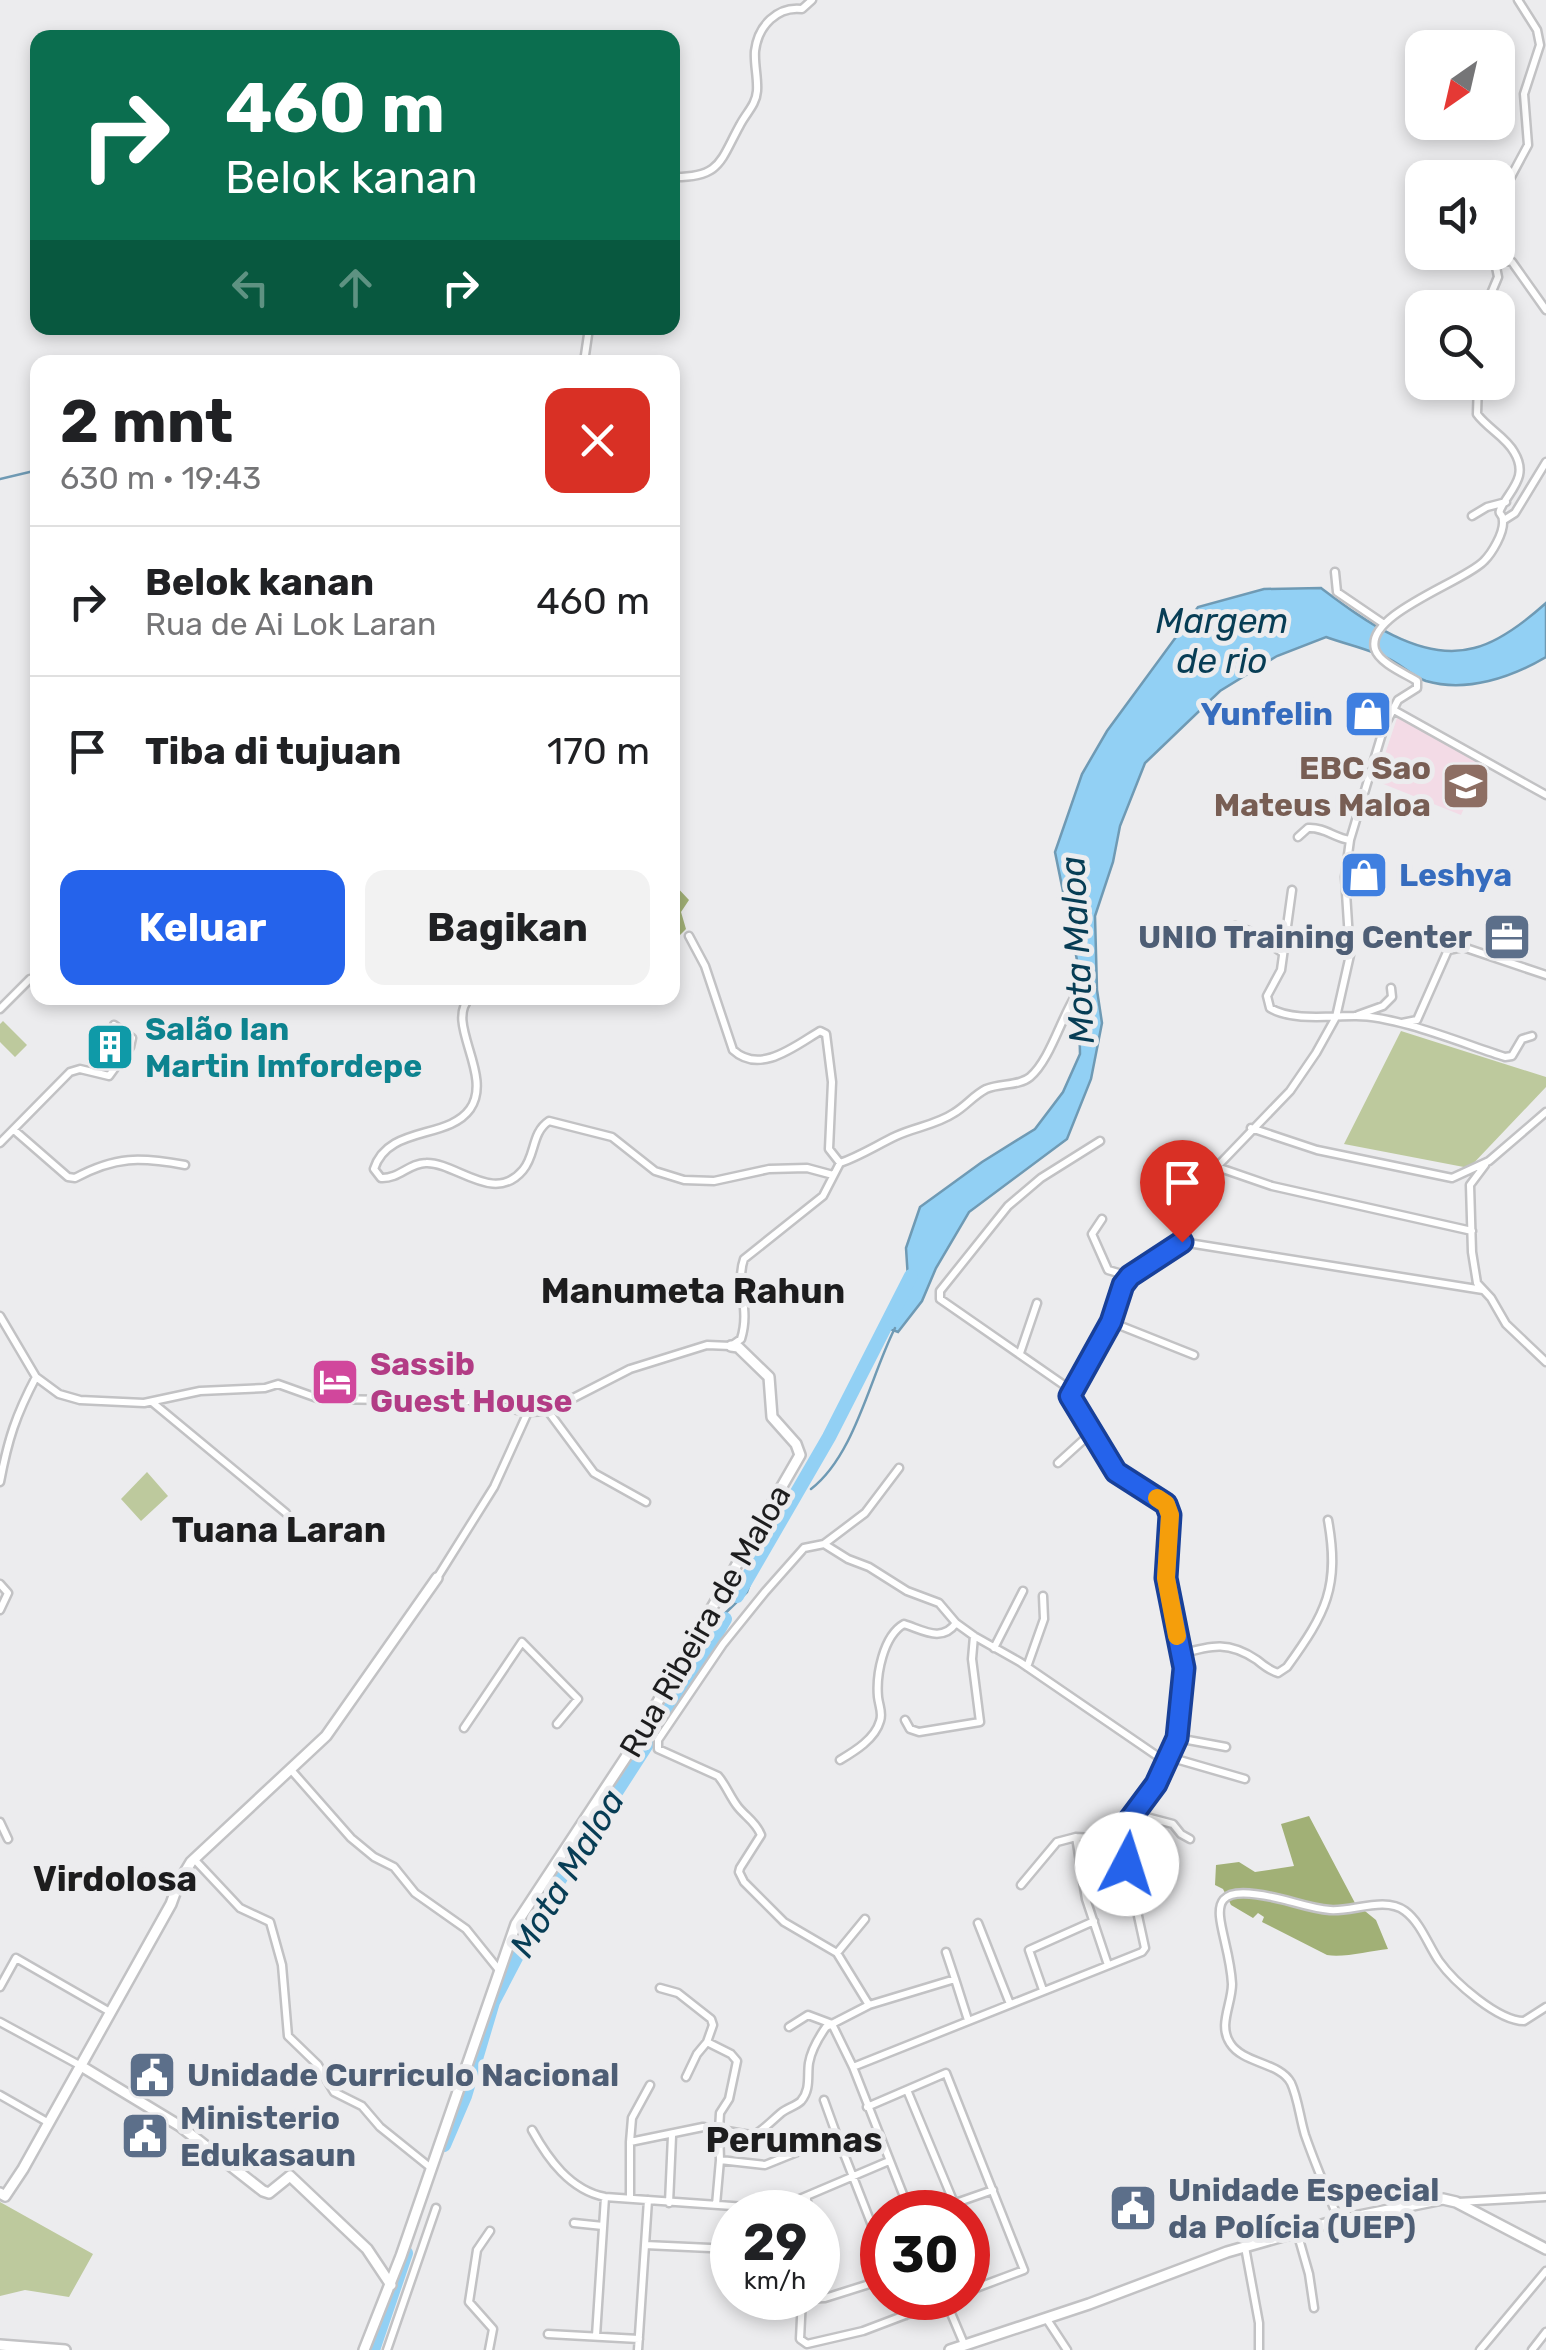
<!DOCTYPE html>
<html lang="id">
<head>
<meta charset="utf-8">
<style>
  :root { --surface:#fff; --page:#f2f2f2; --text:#202124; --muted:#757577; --line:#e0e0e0; --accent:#2563eb }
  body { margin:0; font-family:Rubik,sans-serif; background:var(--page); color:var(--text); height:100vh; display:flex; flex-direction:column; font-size:38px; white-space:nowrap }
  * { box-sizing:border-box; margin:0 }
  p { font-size:32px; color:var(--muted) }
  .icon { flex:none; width:55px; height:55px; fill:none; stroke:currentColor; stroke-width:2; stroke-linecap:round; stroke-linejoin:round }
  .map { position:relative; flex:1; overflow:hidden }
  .details { position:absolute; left:30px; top:355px; width:650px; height:650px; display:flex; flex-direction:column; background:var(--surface); border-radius:20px; box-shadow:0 5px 15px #0003 }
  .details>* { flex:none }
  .guide { position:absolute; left:30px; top:30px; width:650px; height:305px; border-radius:20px; box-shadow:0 5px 15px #0003; background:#0b6e4f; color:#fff; overflow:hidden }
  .needle { width:65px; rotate:214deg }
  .buttons { position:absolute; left:1405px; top:30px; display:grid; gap:20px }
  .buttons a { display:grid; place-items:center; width:110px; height:110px; border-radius:20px; background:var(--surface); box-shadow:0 5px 15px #0003; font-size:50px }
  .speed { position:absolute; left:710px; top:2190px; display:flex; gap:20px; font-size:50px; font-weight:700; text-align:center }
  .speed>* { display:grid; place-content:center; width:130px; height:130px; border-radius:50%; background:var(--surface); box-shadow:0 5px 15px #0003; line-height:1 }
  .speed small { font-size:25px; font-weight:400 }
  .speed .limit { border:15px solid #d22; background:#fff; color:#111 }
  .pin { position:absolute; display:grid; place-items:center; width:85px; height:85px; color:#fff; margin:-102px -42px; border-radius:50% 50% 50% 0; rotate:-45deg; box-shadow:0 0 10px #0007 }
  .pin .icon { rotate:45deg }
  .me { position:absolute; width:110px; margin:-55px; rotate:5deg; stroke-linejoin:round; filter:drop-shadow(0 0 8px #0008) }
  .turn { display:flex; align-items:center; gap:35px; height:210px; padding:0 30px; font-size:45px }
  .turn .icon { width:130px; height:130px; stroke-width:2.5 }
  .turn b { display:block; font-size:70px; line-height:85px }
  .lanes { display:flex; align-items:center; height:95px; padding:0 30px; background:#0003; justify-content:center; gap:50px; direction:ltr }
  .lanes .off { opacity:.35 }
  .round { display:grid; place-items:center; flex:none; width:105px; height:105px; border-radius:20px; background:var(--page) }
  .summary { display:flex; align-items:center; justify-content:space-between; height:170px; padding:0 30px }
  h1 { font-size:60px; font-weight:700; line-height:75px }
  .cta { display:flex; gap:20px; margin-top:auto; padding:20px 30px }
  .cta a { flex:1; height:115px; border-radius:20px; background:var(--accent); color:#fff; font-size:40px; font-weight:700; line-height:115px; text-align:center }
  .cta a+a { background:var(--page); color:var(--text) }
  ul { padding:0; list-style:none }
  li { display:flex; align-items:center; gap:30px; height:150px; padding:0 30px; border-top:2px solid var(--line) }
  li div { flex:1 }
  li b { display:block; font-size:38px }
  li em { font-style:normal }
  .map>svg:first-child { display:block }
  .education { fill:#f3dbe6 }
  .green { fill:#bdc99d }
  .forest { fill:#a1b076 }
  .water { fill:#92d0f4; stroke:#6f9ab4; stroke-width:2.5 }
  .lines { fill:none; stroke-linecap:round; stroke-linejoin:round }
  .stream { stroke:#6f9ab4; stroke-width:2.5 }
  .river { stroke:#92d0f4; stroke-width:14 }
  .street-casing { stroke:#c2c2c4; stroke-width:11 }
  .secondary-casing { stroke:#c2c2c4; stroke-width:14 }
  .street { stroke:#fff; stroke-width:6 }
  .secondary { stroke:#fff; stroke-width:9 }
  .route-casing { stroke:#184099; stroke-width:25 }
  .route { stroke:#2563eb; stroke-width:18 }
  .slow { stroke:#f59e0b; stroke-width:18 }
  .labels { text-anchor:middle; stroke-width:10; stroke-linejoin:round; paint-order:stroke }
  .shop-label { font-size:32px; font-weight:bold; fill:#366cbe; stroke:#ececee; text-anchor:end }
  .education-label { font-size:32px; font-weight:bold; fill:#785e54; stroke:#ececee; text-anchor:end }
  .service-label { font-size:32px; font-weight:bold; fill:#4e5e75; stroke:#ececee; text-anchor:start }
  .culture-label { font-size:32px; font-weight:bold; fill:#0d838f; stroke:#ececee; text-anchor:start }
  .hotel-label { font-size:32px; font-weight:bold; fill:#b23c85; stroke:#ececee; text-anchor:start }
  .street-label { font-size:32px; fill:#1d1d1e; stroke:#ececee }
  .water-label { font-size:35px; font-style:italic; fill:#073d55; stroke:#ececee }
  .neighbourhood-label { font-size:35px; font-weight:bold; fill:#1d1d1e; stroke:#ececee }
</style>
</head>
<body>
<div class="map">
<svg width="1546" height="2350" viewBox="0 0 1546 2350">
  <rect width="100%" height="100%" fill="#ececee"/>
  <path class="education" d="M 1398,715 L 1483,765 L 1461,815 L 1376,781 Z"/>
  <path class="green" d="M 3,1021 L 27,1045 L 15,1057 L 0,1042 L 0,1024 Z
    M 1401,1031 L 1546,1077 L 1546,1087 L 1469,1168 L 1344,1144 Z
    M 147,1472 L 168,1496 L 141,1521 L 121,1499 Z
    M 0,2202 L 93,2254 L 69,2297 L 25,2290 L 0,2296 Z"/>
  <path class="forest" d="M 673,883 L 689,900 L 681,912 L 686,929 L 673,942 Z
    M 1309,1816 L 1355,1903 L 1376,1920 L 1388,1949 C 1370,1951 1343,1958 1327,1955 L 1262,1922 L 1264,1917 L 1258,1913 L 1253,1918 L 1231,1905 L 1223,1889 L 1215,1885 L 1216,1865 L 1239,1862 L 1255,1872 L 1294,1866 L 1281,1824 Z"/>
  <path class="water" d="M 1321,588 C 1361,618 1420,663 1474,648 C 1499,642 1527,620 1546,603 L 1546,657 C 1512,677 1467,693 1426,681 C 1414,677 1404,667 1393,661 C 1373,650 1348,645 1326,637 L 1277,656 L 1220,691 L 1145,763 L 1120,826 L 1113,862 L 1095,916 L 1097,990 L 1102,1023 L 1091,1079 L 1067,1139 L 969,1212 L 936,1268 L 922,1301 L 898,1332 L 890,1329 L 908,1279 L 906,1248 L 920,1207 L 982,1162 L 1035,1129 L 1063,1092 L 1080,1054 L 1078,965 L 1055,852 L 1082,774 L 1107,731 L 1198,607 L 1264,589 Z"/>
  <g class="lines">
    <path class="stream" d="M 0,479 L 38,470
      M 811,1489 C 855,1455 870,1377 895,1328
      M 771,1527 L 775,1518
      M 636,1748 L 707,1631 L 747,1592 L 751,1581
      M 509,1957 L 624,1767
      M 372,2350 L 392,2290"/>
    <path class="river" d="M 737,1596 L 829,1437 L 911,1276
      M 444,2145 L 465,2096 L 493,2002 L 544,1904 L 700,1662 L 725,1619
      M 374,2347 L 406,2253"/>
    <g class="street-casing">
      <path id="street" d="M 672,177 C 721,178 720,161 740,125 C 746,113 756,105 757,91 C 758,78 754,64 755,51 C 758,26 777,6 802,9 L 812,0
        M 1498,201 L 1528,145 L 1524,94 L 1540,45 L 1537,30 L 1518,0
        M 1497,259 L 1512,262 L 1546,310
        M 1485,308 L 1498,277 L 1493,252
        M 584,362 L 589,328
        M 1472,516 L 1487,507 L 1506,502
        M 1504,520 L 1515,513 L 1546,462
        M 1335,572 L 1337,592 L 1384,624
        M 1392,709 L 1546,795
        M 1298,837 L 1308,828 C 1325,827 1334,838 1350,840
        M 1292,890 L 1281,970 L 1267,996 L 1270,1008 C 1291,1021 1329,1016 1354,1016 C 1395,1015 1464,1044 1505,1057 L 1512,1056 L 1522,1039 L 1532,1036
        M 1235,926 L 1254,933 L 1283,953
        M 689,936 L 705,966 L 733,1050 C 760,1075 795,1046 820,1031 L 826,1034 L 832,1082 L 829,1149 L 840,1163
        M 470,998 C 444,1022 494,1075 470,1109 C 448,1140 388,1125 374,1169 L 381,1178 C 399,1179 409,1163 426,1163 C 456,1162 494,1205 523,1170 C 536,1155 531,1133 549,1121 L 612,1137 L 655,1171 L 684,1180 L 714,1181 L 769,1169 L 807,1168 L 833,1175
        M 514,998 L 521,998
        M 0,1009 L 30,979
        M 1358,1015 L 1383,1006 L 1392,997 L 1391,988
        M 1402,1023 L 1417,1020 L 1448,950 L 1463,947 L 1546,975
        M 1251,1128 L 1317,1150 L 1452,1178 L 1489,1161 L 1546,1112
        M 14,1130 L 68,1177 L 75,1178 C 116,1156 140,1157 185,1165
        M 0,1143 L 70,1072 L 80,1069 L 109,1076 L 130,1047 L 132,1038 L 114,1025
        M 1485,1165 L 1470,1185 L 1472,1252 L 1477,1283 L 1491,1298 L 1506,1324 L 1546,1362
        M 1217,1167 L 1272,1186 L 1472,1231
        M 1102,1219 L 1092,1234 L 1108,1270 L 1129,1276
        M 1182,1242 L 1212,1172 L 1290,1091 L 1316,1053 L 1336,1017 L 1350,955 L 1345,877 L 1350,840 L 1384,727 L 1398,700 L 1417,688 L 1417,681 C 1406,674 1379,663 1375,649 C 1365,614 1464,582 1484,561 C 1492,553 1504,533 1503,521 C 1503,511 1496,517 1502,506 C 1513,487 1528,475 1514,452 C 1506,437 1487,428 1477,414 L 1478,382
        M 1182,1242 L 1483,1290
        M 0,1316 L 36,1377 L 59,1394 L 80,1400 L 144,1403 L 200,1391 L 265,1388 L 278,1384 L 320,1399 L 469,1401 L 528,1412 L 548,1411 L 630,1369 L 707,1345 L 731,1346 L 741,1339 C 751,1308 735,1284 744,1259 L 823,1196 L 840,1163 C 860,1156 877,1145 896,1136 C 915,1127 936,1125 954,1113 C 966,1106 974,1095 986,1089 C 1000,1083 1019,1086 1030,1077 C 1050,1060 1061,1018 1076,995
        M 1111,1322 L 1194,1355
        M 1020,1353 L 1037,1303
        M 1071,1390 L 940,1299 L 940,1291 L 1008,1206 L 1041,1178 L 1100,1141
        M 152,1402 L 286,1513
        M 548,1411 L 594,1473 L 646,1502
        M 1058,1463 L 1091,1433
        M 0,1482 C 8,1439 16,1415 36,1377
        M 824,1544 L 865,1513 L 899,1468
        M 437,1578 L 494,1487 L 528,1412
        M 0,1584 L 8,1593 L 0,1610
        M 994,1648 L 1023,1591
        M 1181,1654 C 1212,1645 1229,1641 1257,1660 C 1264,1666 1269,1670 1278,1673 L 1287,1667 C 1326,1613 1340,1587 1328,1520
        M 1027,1667 L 1044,1619 L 1043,1596
        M 905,1720 L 910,1729 L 919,1732 L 980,1722 L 972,1659 L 974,1636
        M 464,1728 L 522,1642 L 578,1699 L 557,1724
        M 1177,1738 L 1226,1747
        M 1169,1757 L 1245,1779
        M 840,1760 C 855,1751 875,1739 880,1721 C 883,1713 879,1706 878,1697 C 876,1675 883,1636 904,1624 C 923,1630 942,1643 956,1623
        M 292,1771 L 351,1838 L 374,1857 L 394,1867 L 415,1893 L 466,1929 L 499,1970
        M 1135,1814 L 1173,1824 L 1181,1834 L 1190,1839
        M 0,1822 L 8,1839
        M 194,1859 L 240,1908 L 270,1922 L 282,1965 L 288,2036 L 318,2065 L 334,2092 L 362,2106 L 380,2127 L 431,2168
        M 1021,1885 L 1057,1842 L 1076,1837
        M 978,1923 L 1010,2004
        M 946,1952 L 955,1979
        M 837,1953 L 865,1919
        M 1108,1965 L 1086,1899 L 1076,1837 L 1123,1840
        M 0,1987 L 16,1958 L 110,2012
        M 660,1988 L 678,1993 L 711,2019 L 713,2025 L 707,2042
        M 1043,1990 L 1029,1950 L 1094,1921
        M 869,2005 L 837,1953 L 784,1922 L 744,1882 L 739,1872 L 740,1868 L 761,1835 C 756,1822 746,1817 738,1807 C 730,1797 726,1785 718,1776 L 658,1749 L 658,1740 L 723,1644 L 765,1592 L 804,1548 L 824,1544 L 848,1559 L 869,1567 L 907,1591 L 939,1603 L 956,1623 L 974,1636 L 1020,1662 L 1166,1762
        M 0,2022 L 81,2066
        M 853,2067 L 1142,1952 L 1145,1948 L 1123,1847 L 1130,1819 L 1156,1784 L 1177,1738 L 1184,1668 L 1166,1578 L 1170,1515 L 1166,1504 L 1116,1472 L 1070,1395 L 1111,1322 L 1123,1285 L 1130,1276 L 1182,1242
        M 686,2077 L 697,2054 L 707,2042 L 731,2054 L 737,2061 L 729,2099 L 720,2113 L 719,2130 C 762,2135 748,2142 781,2113 C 787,2108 796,2106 801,2101 C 811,2089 807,2076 809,2063 C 811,2051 819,2037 826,2027 L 832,2024 L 808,2015 L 789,2027
        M 907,2090 L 954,2203
        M 0,2095 L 49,2123
        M 824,2100 L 837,2136
        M 867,2107 L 946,2073 L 1024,2270 L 968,2291
        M 532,2130 C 548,2159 570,2190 605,2197 L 776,2209 L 889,2161
        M 630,2142 L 632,2118 L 650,2085
        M 630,2198 L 630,2142 L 703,2127 L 719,2130 L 720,2160
        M 1458,2202 L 1546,2197
        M 669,2203 L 672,2136
        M 716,2205 L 720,2160 L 765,2165 L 837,2136 L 882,2251
        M 807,2212 L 807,2197
        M 910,2212 L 853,2067 L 832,2024 L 869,2005 L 955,1979 L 968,2020
        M 930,2212 L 993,2190
        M 1339,2220 C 1327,2192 1315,2164 1305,2135 C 1300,2119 1298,2098 1291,2083 C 1280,2062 1243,2064 1230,2043 C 1218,2025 1232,2004 1232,1984 C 1229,1924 1185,1875 1285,1900 C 1300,1904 1315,1909 1330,1910 C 1352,1912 1385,1896 1405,1911 C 1421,1923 1428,1945 1439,1961 C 1454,1982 1498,2021 1524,2021 L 1546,2007
        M 574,2223 L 603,2226
        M 1297,2232 L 1309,2274 L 1314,2308
        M 645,2245 L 732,2249
        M 1245,2247 L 1259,2323 L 1259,2350
        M 802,2298 L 800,2339 L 807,2344 L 863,2331 L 950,2298
        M 900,2298 L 906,2315
        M 802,2299 L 825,2298 L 882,2280
        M 945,2299 L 964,2344
        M 1046,2318 L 1067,2350
        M 548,2334 L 639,2339
        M 596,2336 L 605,2197
        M 387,2350 L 436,2208
        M 489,2350 L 493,2329 L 469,2302 L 477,2250 L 490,2231
        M 638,2350 L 648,2200
        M 1480,2350 L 1546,2271
        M 1532,2350 L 1546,2332"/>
    </g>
    <g class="secondary-casing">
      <path id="secondary" d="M 81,2066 L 180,2126 L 263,2191 L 269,2193 L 290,2176 L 367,2249 L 391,2285
        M 0,2193 L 5,2196 L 23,2169 L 171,1904 L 179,1882 L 191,1862 L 326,1736 L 437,1578
        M 0,2345 L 65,2350
        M 364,2350 L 401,2256 L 516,1924 L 626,1757 L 800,1455 L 796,1444 L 772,1417 L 769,1377 L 738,1347 L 731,1346
        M 950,2350 L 1089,2304 L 1227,2252 L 1339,2220 L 1443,2199 L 1456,2202 L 1546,2249"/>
    </g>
    <use href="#street" class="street"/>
    <use href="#secondary" class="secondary"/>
  </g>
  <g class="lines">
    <g class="route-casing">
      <path id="route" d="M 1127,1864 L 1122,1847 L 1130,1819 L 1156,1784 L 1177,1738 L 1184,1668 L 1166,1578 L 1170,1515 L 1166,1504 L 1116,1472 L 1070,1396 L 1111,1322 L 1123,1285 L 1130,1276 L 1182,1242"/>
    </g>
    <use href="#route" class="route"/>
    <path class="slow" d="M 1157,1498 L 1166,1504 L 1170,1515 L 1166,1578 L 1177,1636"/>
  </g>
  <defs>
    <g id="shop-square" transform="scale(2.5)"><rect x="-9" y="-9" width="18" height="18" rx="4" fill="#3f7fe0" stroke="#ececee"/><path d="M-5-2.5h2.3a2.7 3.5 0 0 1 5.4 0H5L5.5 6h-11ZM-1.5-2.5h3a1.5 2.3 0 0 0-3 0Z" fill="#fff"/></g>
    <g id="school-square" transform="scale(2.5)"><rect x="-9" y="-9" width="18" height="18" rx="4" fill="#8d6e63" stroke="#ececee"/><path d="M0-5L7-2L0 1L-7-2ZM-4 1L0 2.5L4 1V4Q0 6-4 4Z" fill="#fff"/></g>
    <g id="office-square" transform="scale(2.5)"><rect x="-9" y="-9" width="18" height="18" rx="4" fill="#5c6f8a" stroke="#ececee"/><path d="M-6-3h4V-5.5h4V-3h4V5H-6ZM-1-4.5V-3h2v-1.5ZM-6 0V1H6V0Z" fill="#fff"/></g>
    <g id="building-square" transform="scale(2.5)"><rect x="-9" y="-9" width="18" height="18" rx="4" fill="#0f9aa8" stroke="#ececee"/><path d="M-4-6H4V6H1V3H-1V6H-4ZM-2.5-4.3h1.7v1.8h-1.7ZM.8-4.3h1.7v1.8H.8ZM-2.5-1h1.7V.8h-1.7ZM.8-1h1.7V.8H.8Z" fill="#fff"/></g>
    <g id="hotel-square" transform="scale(2.5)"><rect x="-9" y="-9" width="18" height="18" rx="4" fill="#d1479c" stroke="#ececee"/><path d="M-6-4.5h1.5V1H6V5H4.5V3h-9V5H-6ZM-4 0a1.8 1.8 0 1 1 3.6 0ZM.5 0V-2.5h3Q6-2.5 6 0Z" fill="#fff"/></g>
    <g id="civic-square" transform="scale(2.5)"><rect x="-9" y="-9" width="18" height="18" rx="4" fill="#5c6f8a" stroke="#ececee"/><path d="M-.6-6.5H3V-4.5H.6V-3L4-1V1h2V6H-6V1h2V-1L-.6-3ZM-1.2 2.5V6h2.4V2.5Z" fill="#fff"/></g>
  </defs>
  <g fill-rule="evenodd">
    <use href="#shop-square" x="1368" y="714"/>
    <use href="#school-square" x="1466" y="786"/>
    <use href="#shop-square" x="1364" y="875"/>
    <use href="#office-square" x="1507" y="937"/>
    <use href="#building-square" x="110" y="1047"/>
    <use href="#hotel-square" x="335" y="1382"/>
    <use href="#civic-square" x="152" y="2075"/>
    <use href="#civic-square" x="145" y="2136"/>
    <use href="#civic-square" x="1133" y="2208"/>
  </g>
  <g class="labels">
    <g class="shop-label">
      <text x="1333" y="725">Yunfelin</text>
      <text x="1399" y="886" text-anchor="start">Leshya</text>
    </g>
    <g class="education-label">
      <text x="1431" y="779">EBC Sao<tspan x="1431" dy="37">Mateus Maloa</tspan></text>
    </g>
    <g class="service-label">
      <text x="1472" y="948" text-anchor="end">UNIO Training Center</text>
      <text x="187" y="2086">Unidade Curriculo Nacional</text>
      <text x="180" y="2129">Ministerio<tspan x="180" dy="37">Edukasaun</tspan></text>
      <text x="1168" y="2201">Unidade Especial<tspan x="1168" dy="37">da Polícia (UEP)</tspan></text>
    </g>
    <g class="culture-label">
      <text x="145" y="1040">Salão Ian<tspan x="145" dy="37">Martin Imfordepe</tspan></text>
    </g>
    <g class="hotel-label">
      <text x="370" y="1375">Sassib<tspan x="370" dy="37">Guest House</tspan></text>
    </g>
    <g class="street-label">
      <text transform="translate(705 1621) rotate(-60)" y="11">Rua Ribeira de Maloa</text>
    </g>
    <g class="water-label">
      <text x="1222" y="633">Margem<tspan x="1222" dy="40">de rio</tspan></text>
      <text transform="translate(1077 950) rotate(-93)" y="12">Mota Maloa</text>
      <text transform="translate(567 1873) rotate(-59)" y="12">Mota Maloa</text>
    </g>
    <g class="neighbourhood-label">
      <text x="693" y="1303">Manumeta Rahun</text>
      <text x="279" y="1542">Tuana Laran</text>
      <text x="115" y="1891">Virdolosa</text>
      <text x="794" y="2152">Perumnas</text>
    </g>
  </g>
</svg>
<div class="buttons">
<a><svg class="needle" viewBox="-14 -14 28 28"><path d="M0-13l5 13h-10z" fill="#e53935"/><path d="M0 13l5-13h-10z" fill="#757577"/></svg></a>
<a><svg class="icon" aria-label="sound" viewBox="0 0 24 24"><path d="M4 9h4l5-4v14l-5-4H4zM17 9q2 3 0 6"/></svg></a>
<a><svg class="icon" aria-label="search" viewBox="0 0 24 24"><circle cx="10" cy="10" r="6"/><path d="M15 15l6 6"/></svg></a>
</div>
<div class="speed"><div>29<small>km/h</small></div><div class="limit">30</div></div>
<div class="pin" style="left:1182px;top:1242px;background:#d93025"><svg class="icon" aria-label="arrive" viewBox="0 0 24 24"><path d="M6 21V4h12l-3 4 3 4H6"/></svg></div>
<svg class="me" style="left:1127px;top:1864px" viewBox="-20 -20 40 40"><circle r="19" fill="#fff"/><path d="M0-13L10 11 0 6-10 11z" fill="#2563eb"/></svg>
<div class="guide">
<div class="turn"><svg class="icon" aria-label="right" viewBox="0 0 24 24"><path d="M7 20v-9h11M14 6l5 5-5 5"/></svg><div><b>460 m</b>Belok kanan</div></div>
<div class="lanes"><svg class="icon off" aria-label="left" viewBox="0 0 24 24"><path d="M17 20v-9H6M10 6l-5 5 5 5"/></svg><svg class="icon off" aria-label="ahead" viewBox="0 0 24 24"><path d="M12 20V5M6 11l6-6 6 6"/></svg><svg class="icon" aria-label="right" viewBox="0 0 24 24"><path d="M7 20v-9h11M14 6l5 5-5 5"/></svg></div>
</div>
<section class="details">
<div class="summary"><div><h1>2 mnt</h1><p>630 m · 19:43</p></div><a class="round" style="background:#d93025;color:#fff"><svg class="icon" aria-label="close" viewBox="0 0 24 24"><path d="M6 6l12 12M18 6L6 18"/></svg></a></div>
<ul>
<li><svg class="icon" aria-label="right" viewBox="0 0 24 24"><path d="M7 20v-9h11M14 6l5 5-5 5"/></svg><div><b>Belok kanan</b><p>Rua de Ai Lok Laran</p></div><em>460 m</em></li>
<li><svg class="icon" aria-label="arrive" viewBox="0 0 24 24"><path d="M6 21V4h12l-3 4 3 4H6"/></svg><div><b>Tiba di tujuan</b></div><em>170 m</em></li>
</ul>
<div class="cta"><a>Keluar</a><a>Bagikan</a></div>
</section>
</div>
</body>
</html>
